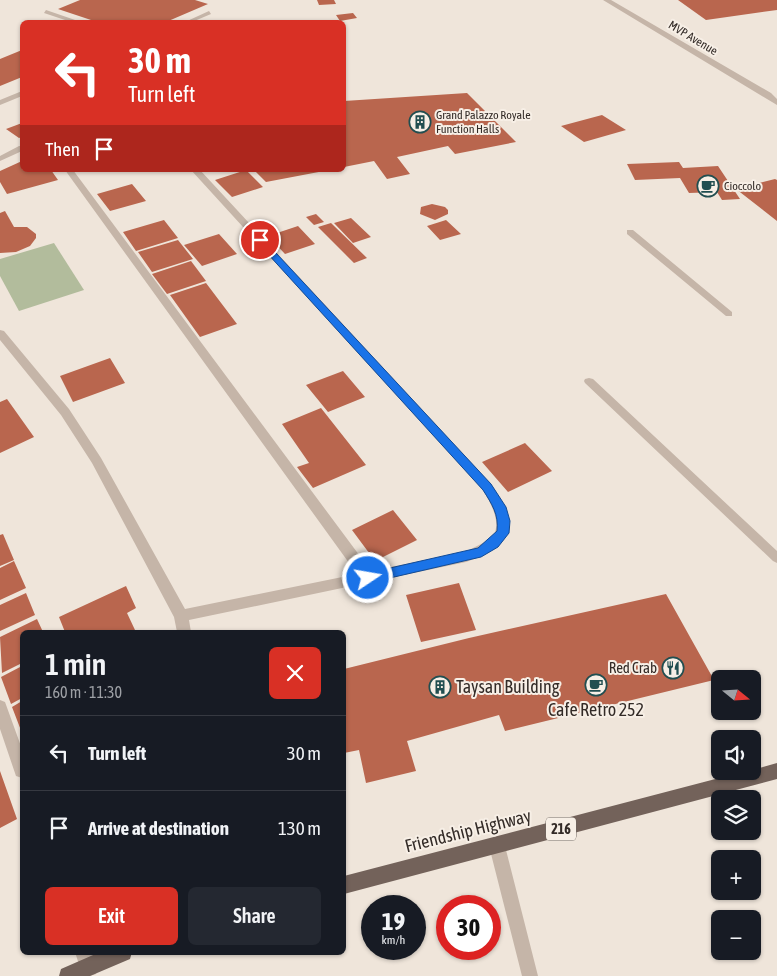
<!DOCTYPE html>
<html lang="en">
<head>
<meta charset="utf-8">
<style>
  :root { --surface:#171b24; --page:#242831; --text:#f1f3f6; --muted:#9ea1a6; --line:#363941; --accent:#d93025 }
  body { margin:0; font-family:"Asap Condensed",sans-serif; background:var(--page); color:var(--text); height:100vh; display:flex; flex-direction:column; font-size:19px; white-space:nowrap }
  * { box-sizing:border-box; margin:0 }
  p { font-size:16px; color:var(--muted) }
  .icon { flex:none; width:28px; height:28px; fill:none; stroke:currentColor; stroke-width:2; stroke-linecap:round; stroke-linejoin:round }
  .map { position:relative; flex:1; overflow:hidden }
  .side { position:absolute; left:20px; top:630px; width:326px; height:325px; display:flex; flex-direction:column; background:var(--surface); border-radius:8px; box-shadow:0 1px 4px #0004 }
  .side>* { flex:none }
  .guide { position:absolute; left:20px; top:20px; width:326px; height:152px; border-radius:8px; box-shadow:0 1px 4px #0004; background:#d93025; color:#fff; overflow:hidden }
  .needle { width:32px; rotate:108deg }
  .tools { position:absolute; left:711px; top:670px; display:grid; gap:10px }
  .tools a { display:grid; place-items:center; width:50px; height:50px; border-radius:8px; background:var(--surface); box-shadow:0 1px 4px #0004; font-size:25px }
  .speed { position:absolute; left:361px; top:895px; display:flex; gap:10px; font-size:25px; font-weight:700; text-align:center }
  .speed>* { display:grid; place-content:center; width:65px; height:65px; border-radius:50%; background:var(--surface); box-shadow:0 1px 4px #0004; line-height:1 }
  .speed small { font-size:12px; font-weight:400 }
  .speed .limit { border:8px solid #d22; background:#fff; color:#111 }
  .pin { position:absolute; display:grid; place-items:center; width:42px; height:42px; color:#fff; margin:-21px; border:2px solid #fff; border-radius:50%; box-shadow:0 1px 5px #0007 }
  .me { position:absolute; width:55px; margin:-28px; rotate:78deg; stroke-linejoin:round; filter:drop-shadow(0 0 4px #0008) }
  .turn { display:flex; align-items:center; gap:18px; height:105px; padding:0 25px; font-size:22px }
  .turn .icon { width:65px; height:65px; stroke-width:2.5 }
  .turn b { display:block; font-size:35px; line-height:42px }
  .then { display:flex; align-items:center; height:48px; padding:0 25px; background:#0003; gap:10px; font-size:19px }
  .round { display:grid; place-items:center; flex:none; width:52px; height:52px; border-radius:8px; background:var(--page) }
  .head { display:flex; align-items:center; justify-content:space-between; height:85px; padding:0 25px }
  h1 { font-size:30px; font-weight:600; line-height:38px }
  .primary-button { display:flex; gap:10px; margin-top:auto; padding:10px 25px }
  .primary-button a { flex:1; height:58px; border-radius:8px; background:var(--accent); color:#fff; font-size:20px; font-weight:600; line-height:58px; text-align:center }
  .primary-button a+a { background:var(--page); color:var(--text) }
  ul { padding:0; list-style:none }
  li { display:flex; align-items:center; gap:15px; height:75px; padding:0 25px; border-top:1px solid var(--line) }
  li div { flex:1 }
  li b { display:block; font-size:19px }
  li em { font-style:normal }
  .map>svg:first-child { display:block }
  .green { fill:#b2bc9c }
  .building { fill:#b9664e }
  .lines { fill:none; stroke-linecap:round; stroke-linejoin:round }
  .lane { fill:#c5b5a8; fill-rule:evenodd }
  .street { fill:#c5b5a8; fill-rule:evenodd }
  .primary { fill:#73625a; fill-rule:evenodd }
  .route { fill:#1a73e8; stroke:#114b97 }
  .labels { text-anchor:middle; stroke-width:4; stroke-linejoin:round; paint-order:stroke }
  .far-street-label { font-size:12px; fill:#332b27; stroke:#f7efe6 }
  .far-poi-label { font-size:12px; fill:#332b27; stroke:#f7efe6; text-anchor:start }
  .shield { fill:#f7efe6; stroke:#6e6660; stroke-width:1 }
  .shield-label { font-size:14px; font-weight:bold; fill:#332b27 }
  .poi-label { font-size:15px; fill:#332b27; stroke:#f7efe6; text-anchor:end }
  .near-poi-label { font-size:18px; fill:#332b27; stroke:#f7efe6; text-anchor:start }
  .near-street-label { font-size:18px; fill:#332b27; stroke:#f7efe6 }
</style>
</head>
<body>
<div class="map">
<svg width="777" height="976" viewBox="0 0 777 976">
  <rect width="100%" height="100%" fill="#efe5da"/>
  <path class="green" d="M 54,243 L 84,290 L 19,311 L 0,276 L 0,259 Z"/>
  <path class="building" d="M 80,0 L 195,0 L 208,4 L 166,22 L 97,22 L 58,9 Z
    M 317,0 L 334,0 L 336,4 L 319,5 Z
    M 678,0 L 777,0 L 777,10 L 706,20 Z
    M 353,13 L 357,18 L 340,21 L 336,15 Z
    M 22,50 L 22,77 L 0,86 L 0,59 Z
    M 467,93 L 516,142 L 455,154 L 448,146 L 397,157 L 410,174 L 387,179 L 374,161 L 344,167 L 344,101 Z
    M 602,115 L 626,130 L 584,142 L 561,126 Z
    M 22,123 L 22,137 L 19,138 L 6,129 Z
    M 22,161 L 22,170 L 51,170 L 58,180 L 7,194 L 0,182 L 0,171 Z
    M 679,162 L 683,168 L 718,166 L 740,199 L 722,200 L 717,192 L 689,193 L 680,178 L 635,180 L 627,164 Z
    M 246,170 L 263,187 L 232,197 L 215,180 Z
    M 254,170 L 324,170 L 324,171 L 266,182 Z
    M 775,179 L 777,180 L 777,221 L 736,189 Z
    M 132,184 L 146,201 L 110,211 L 97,194 Z
    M 432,204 L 445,207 L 448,210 L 448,214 L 435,220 L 420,214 L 421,207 Z
    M 5,211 L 14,227 L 27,227 L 36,234 L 36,238 L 30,246 L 16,252 L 0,253 L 0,213 Z
    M 316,214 L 324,222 L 314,225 L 306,217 Z
    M 351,218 L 371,237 L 353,243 L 334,223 Z
    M 164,220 L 178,238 L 136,251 L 123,232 Z
    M 446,220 L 461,234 L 440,240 L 427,226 Z
    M 331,223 L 367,258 L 354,263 L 318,227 Z
    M 298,226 L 315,244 L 285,254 L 268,236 Z
    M 219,234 L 237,254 L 202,266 L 184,245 Z
    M 178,240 L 193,259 L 152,272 L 138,252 Z
    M 191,261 L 206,281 L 167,294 L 152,274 Z
    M 206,283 L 237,324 L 200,337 L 170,295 Z
    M 110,358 L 125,383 L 73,402 L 60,376 Z
    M 343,371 L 365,397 L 328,412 L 306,385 Z
    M 7,399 L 34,437 L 0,453 L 0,402 Z
    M 321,408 L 366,465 L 313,488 L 297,467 L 309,463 L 282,424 Z
    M 525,443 L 552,471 L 508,492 L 482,462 Z
    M 393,510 L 417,540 L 375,561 L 352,530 Z
    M 3,534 L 14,560 L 0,566 L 0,535 Z
    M 14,561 L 26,588 L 0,600 L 0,568 Z
    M 459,583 L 476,630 L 421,642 L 406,595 Z
    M 126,586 L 136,608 L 127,613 L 135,630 L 129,632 L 65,632 L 59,617 Z
    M 26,593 L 35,615 L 0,631 L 0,605 Z
    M 666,594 L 714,680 L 505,731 L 499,715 L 407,741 L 416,771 L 366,783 L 359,750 L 344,753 L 344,669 L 469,638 Z
    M 37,619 L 43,632 L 22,632 L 22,663 L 2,673 L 0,637 Z
    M 22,666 L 22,698 L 11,704 L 1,677 Z
    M 22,701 L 22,733 L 12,707 Z
    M 0,771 L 17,819 L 0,828 Z"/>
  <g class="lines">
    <path class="lane" d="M 627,230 L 633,230 L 732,312 L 732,316 L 726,316 L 627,234 Z
      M 589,378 L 593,379 L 777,551 L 777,563 L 773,561 L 585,383 L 584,381 L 585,379 Z
      M 497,838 L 502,841 L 505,846 L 538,976 L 522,976 L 489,846 L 492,841 Z"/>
    <path class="street" d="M 603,0 L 611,0 L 771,93 L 777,99 L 777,105 Z
      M 46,10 L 78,21 L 79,22 L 71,22 L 44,13 Z
      M 209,11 L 211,14 L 192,22 L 185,22 Z
      M 22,91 L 22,96 L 0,105 L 0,100 Z
      M 19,146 L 22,146 L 22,151 L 0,161 L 0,156 Z
      M 65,170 L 73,170 L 371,571 L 465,552 L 487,541 L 494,535 C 501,519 490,503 483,490 L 191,170 L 200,170 L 491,484 C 517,526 517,545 466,562 L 189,620 L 191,632 L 177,632 L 174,617 L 92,463 L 61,415 L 0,340 L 0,330 L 4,331 L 69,409 L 101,458 L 185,609 L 357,574 Z
      M 0,700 L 5,702 L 22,749 L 22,778 L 16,776 L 0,729 Z
      M 75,952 L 93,952 L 98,967 L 96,974 L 90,976 L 82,974 Z"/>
    <path class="primary" d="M 777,763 L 777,779 L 344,894 L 344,876 L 746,771 L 752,771 L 752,770 Z
      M 100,952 L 132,952 L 130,959 L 90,976 L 59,976 L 61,969 Z"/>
  </g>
  <path class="route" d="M 257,239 L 263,239 L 491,484 L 506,507 L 510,521 L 509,533 L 498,547 L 481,557 L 368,583 L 364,582 L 362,578 L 364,574 L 368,573 L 478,548 L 497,531 C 499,515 492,504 483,490 L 257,242 Z"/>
  <defs>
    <g id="building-ring" transform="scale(1.125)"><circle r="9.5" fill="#f7efe6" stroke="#214e50" stroke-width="1.5"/><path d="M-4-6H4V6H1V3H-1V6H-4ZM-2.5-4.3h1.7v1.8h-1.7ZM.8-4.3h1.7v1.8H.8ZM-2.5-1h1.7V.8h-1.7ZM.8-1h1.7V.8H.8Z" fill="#214e50"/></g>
    <g id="cafe-ring" transform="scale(1.125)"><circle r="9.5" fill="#f7efe6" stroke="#214e50" stroke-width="1.5"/><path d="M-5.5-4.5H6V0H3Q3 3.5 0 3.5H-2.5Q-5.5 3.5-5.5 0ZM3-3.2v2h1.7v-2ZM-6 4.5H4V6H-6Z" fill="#214e50"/></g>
    <g id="restaurant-ring" transform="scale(1.125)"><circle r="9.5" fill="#f7efe6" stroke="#214e50" stroke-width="1.5"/><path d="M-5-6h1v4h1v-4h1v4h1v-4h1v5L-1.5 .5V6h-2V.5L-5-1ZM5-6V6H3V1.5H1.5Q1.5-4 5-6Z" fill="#214e50"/></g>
  </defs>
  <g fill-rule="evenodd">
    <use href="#building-ring" x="420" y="122"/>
    <use href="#cafe-ring" x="708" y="186"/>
    <use href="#restaurant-ring" x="673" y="668"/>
    <use href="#cafe-ring" x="596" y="685"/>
    <use href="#building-ring" x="440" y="687"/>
  </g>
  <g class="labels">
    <g class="far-street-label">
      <text transform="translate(693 38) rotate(31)" y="4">MVP Avenue</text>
    </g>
    <g class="far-poi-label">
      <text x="436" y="119">Grand Palazzo Royale<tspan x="436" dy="14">Function Halls</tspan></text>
      <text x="724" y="190">Cioccolo</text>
    </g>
    <rect class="shield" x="546" y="817.5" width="30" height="23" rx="4"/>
    <g class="shield-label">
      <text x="561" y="834">216</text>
    </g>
    <g class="poi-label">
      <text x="657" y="673">Red Crab</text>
    </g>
    <g class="near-poi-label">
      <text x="456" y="693">Taysan Building</text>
      <text x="596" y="716" text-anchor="middle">Cafe Retro 252</text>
    </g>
    <g class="near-street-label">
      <text transform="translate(468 831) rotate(-14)" y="6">Friendship Highway</text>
    </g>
  </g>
</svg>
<div class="tools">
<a><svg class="needle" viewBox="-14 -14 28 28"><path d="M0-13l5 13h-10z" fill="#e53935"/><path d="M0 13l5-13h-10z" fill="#9ea1a6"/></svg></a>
<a><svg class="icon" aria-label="sound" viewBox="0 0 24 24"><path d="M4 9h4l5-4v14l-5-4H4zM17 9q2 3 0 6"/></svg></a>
<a><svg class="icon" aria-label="layers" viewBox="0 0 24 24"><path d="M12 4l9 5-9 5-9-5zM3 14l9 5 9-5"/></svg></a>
<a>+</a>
<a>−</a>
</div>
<div class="speed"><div>19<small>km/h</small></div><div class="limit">30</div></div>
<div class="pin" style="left:260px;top:240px;background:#d93025"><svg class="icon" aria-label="arrive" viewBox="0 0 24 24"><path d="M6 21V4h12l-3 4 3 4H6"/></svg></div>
<svg class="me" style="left:368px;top:578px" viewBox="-20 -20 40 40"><circle r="17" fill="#1a73e8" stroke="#fff" stroke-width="3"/><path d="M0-11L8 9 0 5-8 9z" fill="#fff"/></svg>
<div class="guide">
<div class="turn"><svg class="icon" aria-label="left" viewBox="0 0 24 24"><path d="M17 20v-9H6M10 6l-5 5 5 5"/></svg><div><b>30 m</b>Turn left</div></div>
<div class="then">Then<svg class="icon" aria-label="arrive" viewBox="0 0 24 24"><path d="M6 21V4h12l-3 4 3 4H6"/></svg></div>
</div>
<section class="side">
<div class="head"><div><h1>1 min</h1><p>160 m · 11:30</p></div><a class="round" style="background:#d93025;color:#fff"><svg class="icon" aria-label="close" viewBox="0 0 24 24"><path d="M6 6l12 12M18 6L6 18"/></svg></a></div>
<ul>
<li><svg class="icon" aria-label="left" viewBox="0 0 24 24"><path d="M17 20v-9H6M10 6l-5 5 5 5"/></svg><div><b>Turn left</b></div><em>30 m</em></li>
<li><svg class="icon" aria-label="arrive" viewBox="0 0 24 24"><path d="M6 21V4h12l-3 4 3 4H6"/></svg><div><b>Arrive at destination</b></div><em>130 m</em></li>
</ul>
<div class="primary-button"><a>Exit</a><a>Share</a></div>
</section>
</div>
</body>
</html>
